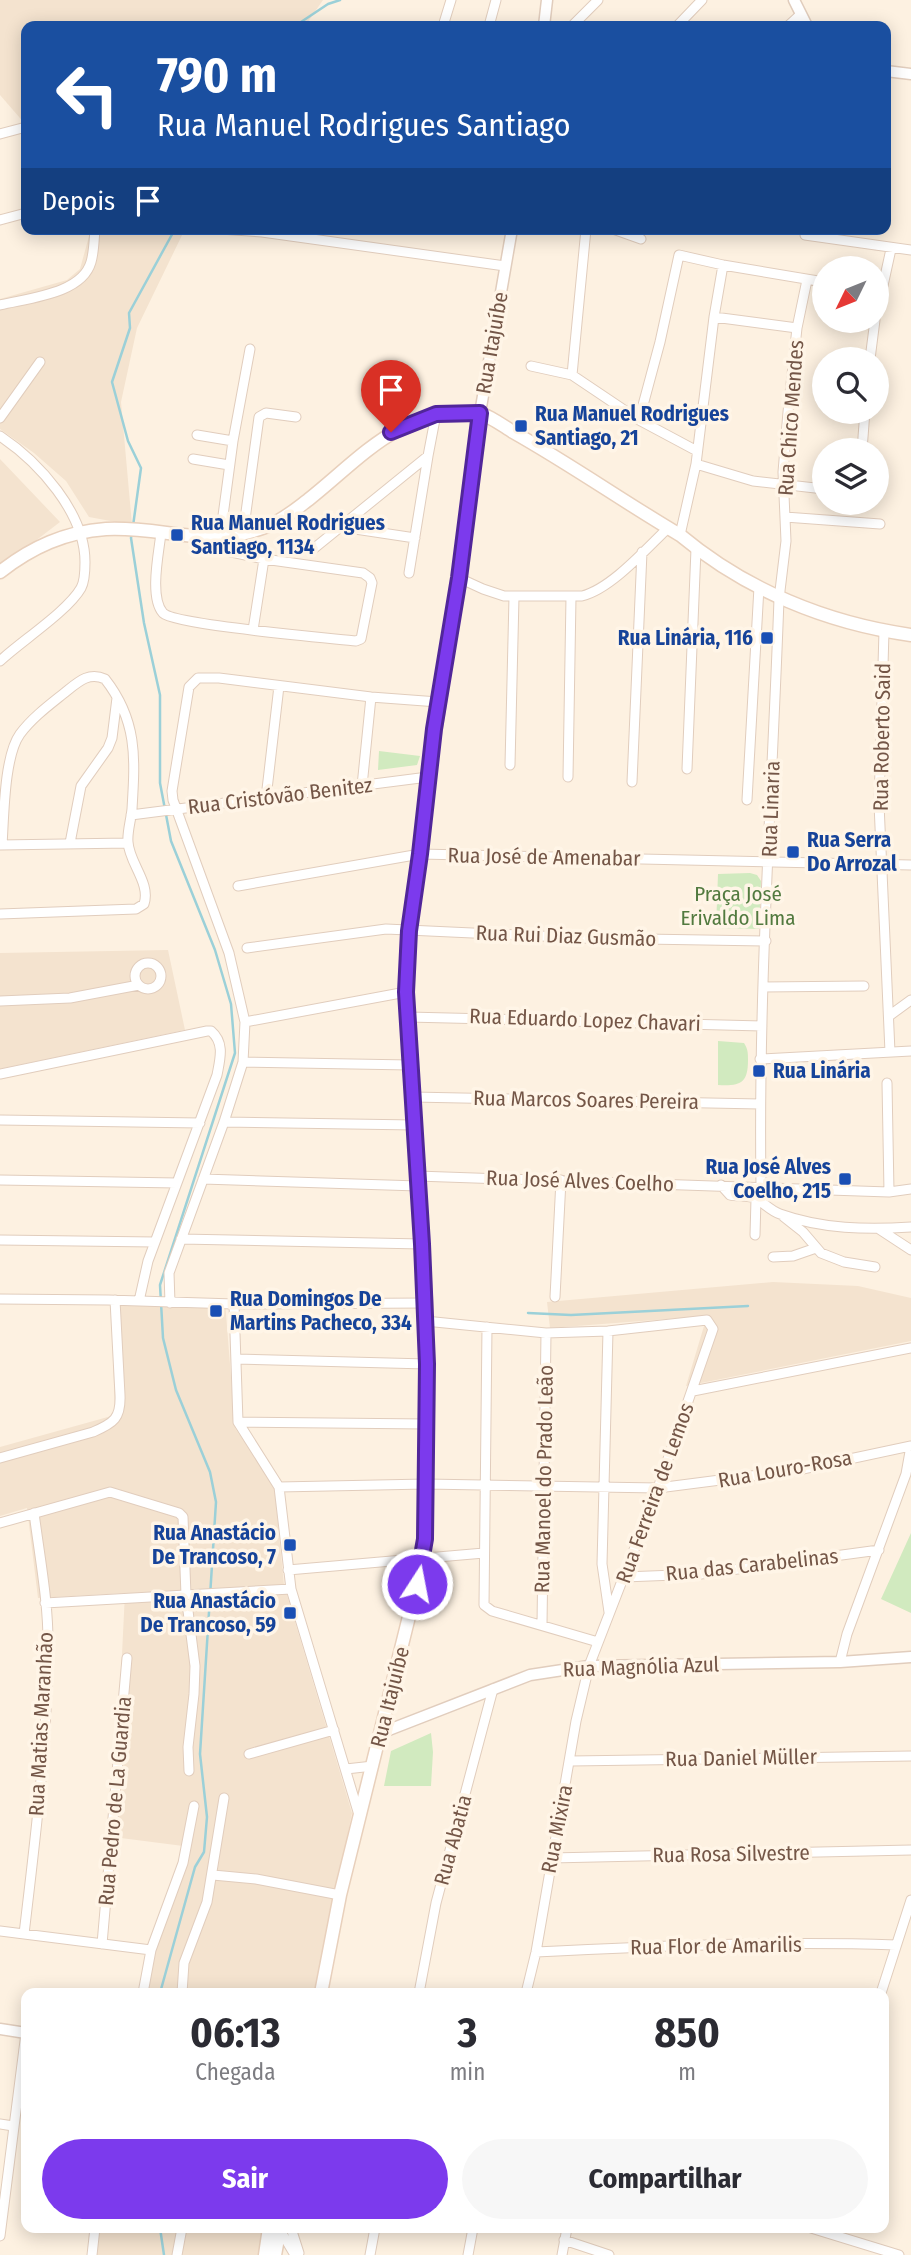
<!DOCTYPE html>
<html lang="pt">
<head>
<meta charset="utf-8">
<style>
  :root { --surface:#fff; --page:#f7f7f7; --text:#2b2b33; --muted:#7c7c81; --accent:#7c3aed }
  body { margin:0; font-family:"Fira Sans Condensed",sans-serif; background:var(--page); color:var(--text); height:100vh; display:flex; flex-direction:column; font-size:26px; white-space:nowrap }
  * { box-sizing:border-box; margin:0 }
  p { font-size:23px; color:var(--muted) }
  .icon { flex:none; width:38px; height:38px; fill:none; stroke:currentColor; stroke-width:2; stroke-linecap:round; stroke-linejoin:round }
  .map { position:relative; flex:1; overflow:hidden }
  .side { position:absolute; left:21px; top:1988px; width:868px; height:245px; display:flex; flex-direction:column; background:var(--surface); border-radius:14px; box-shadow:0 4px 18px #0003 }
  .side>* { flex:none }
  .top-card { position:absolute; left:21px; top:21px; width:870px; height:214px; border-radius:14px; box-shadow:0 4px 18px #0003; background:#1a4fa0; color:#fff; overflow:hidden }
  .needle { width:46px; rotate:227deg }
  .fabs { position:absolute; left:812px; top:256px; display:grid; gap:14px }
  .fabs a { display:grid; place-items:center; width:77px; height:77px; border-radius:50%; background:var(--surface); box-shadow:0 4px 18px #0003; font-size:35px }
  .pin { position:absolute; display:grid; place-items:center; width:60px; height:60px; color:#fff; margin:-72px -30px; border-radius:50% 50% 50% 0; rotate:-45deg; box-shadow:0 0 7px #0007 }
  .pin .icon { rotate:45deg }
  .me { position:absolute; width:77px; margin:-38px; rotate:11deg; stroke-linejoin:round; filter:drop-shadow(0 0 5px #0008) }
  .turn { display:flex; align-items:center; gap:24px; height:147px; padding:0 21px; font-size:32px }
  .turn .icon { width:91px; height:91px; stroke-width:2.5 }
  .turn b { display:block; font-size:49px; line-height:60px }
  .then { display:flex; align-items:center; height:66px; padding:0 21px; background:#0003; gap:14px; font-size:26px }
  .eta { display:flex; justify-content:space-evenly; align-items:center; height:119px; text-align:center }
  .eta b { font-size:42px; font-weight:700; line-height:49px }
  .primary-button { display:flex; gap:14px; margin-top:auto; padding:14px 21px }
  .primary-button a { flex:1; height:80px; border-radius:42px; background:var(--accent); color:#fff; font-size:28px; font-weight:700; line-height:80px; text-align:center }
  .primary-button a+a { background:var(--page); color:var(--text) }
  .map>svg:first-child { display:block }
  .residential { fill:#f4e3cf }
  .green { fill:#d1eabf }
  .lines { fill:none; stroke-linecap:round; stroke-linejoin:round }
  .stream { stroke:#9bd0d8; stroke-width:2.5 }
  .minor-casing { stroke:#e1cdbd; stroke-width:11 }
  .tertiary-casing { stroke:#e1cdbd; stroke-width:13 }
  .secondary-casing { stroke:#e8d0bc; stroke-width:15 }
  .minor { stroke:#fff; stroke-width:9 }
  .tertiary { stroke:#fff; stroke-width:10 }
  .secondary { stroke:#fff; stroke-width:12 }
  .route-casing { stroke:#51269a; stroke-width:18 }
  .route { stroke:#7c3aed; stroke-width:12 }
  .transit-dot { fill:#1a4fb4; stroke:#fff5e7; stroke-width:2.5 }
  .labels { text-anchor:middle; stroke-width:7; stroke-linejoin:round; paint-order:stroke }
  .street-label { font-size:21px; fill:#745647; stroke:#fff5e7 }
  .transit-label { font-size:21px; font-weight:bold; fill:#164399; stroke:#fff5e7; text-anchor:start }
  .park-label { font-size:21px; fill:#527a3f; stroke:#fff5e7 }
</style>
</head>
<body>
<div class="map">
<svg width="911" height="2255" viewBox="0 0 911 2255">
  <rect width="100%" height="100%" fill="#fdf1e1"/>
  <path class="residential" d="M 0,0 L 323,0 L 305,26 L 26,26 L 26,125 L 0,95 Z
    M 91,229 L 185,229 L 137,328 L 121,402 L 132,525 L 89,517 L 66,481 L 34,453 L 0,429 L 0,299 L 67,280 L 80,269 Z
    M 0,459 L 60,522 L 0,568 Z
    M 168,950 L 185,1030 L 0,1069 L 0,953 Z
    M 773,1282 L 858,1286 L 911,1298 L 911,1341 L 686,1386 L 707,1316 L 550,1328 L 547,1302 Z
    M 111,1298 L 225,1301 L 235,1428 L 274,1484 L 284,1585 L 352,1813 L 315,1993 L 144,1993 L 156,1941 L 191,1847 L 113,1837 L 125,1593 L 38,1598 L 27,1508 L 0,1516 L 0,1447 L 115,1415 Z
    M 94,2228 L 264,2228 L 259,2255 L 91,2255 Z"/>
  <path class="green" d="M 379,751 L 420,756 L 417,765 L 378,770 Z
    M 750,873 L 757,875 L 761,881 L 759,929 L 716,928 L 718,874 Z
    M 718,1041 L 744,1043 C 748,1049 748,1053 748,1060 C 748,1084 740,1086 718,1085 Z
    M 911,1533 L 911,1613 L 881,1599 Z
    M 431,1733 L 433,1752 L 431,1786 L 384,1786 L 391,1751 Z"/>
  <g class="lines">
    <path class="stream" d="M 295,26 L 328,4 L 340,0
      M 133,526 L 141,468 L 128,441 L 112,382 L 130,328 L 129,313 L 175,229
      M 132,532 L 131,538 L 144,623 L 160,695 L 160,783 L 171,841 L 215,950 L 231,1004 L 235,1053 L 160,1285 L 163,1338 L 176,1390 L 210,1472 L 216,1502 L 200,1754 L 207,1817 L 204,1852 L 195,1867 L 160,1993
      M 528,1313 L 571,1315 L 748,1306
      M 160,2228 L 164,2255"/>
    <g class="minor-casing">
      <path id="minor" d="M 443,26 L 451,0
        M 489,26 L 496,0
        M 572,26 L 598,0
        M 677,26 L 702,0
        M 788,26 L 800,15
        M 0,134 L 26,127
        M 0,220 L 26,213
        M 220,229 L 262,232 L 505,266
        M 613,229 L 641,239
        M 805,235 L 911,250
        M 0,305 C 28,298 82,294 91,262 C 94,252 94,240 95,229
        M 877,313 L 891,249
        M 714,317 L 797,328
        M 870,359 L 875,320
        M 531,366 L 572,375 L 639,420 L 697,451
        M 572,375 L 586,229
        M 0,418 L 40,362
        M 639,420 L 660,342 L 679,255 L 723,265 L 824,282
        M 197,435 L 233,441
        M 0,436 C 39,462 85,513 85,562 C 85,570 85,581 81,588 C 68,611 20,642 0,661
        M 862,450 L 865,411
        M 193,459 L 229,465
        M 696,464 L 753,481 L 824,489
        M 785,517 L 880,524
        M 342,527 L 415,538
        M 161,533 C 159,552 149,597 163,613 C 175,625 329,638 356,641 L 361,639 L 372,583 L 370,578 L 363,573 L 264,559 L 208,547 L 207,538
        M 243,534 L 259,417 L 266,413 L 296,417
        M 680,535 L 696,464 L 714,317 L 723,265
        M 220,538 L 233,441 L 250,349
        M 312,550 L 428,456 L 436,414
        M 409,573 L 428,456
        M 459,578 L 483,589 L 504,596 L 582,596 C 611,589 646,549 668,528
        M 253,630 L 264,559
        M 884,631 L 879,804 L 890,1052
        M 510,765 L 514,597
        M 687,769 L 696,549
        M 568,777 L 571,597
        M 632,782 L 642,552
        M 362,786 L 371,697
        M 266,798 L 279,686
        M 747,800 L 759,587
        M 131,815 L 428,777
        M 70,843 L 81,786 L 108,748 L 112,738 L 117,698
        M 0,845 L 128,843
        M 238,886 L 420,854 L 911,865
        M 0,914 L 136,909 L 144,904 C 151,883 129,863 128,842 C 127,832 131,820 132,809 C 135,759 138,721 105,679 C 88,671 77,683 63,694 C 48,706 32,718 20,734 C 4,756 4,817 2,845
        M 247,948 L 386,929 L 584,938 L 766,941
        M135 976a13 13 0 1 1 26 0a13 13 0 1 1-26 0Z
        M 763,987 L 864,986
        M 0,1001 L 70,998 L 139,985
        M 889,1016 L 911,1000
        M 408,1017 L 762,1026
        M 245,1022 L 406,992
        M 760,1059 L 911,1051
        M 243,1062 L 410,1065
        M 0,1074 L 207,1031 L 211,1031 C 225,1043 220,1059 217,1075 L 148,1261 L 139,1301
        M 887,1083 L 889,1192
        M 413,1097 L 760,1104
        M 0,1120 L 200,1123
        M 224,1122 L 415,1125
        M 417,1176 L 889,1192 L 911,1189
        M 203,1179 L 418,1186
        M 0,1180 L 177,1183
        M 721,1185 L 730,1195 C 739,1197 748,1195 757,1199 C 765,1204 771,1211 780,1214 C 822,1229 867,1230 911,1227
        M 761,1186 C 758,991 772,795 779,599 L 786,541 L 783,472 L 788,412 L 797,328 L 807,280
        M 784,1217 L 803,1232 L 821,1253 L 844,1262 L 875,1267
        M 879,1229 L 911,1250
        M 755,1235 L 756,1199
        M 181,1239 L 422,1244
        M 0,1240 L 155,1242
        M 773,1257 L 793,1256 L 816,1248
        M 555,1297 L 561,1180
        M 0,1299 L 108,1300 L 234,1304 L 426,1303
        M 170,1303 L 169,1273 L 224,1122 L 243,1062 L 245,1022 L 229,953 L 173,800 L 172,791 L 189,687 L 198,678 L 219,678 L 371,697 L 438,702
        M 234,1304 L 238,1422 L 279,1487 L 291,1589 L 359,1815
        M 425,1321 L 546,1333 L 608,1331 L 707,1320 L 713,1329 L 658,1488 L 589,1666 L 576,1721 L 536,1952 L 526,1993
        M 487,1327 L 484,1605 L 492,1611 L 598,1642
        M 608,1331 L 602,1564 L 609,1612
        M 236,1359 L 427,1364
        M 693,1391 L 911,1348
        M 238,1422 L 427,1424
        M 0,1458 L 93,1432 C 114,1423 121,1418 120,1395 L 115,1300
        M 279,1487 L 426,1484 L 658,1488 L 798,1470 L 911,1446
        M 0,1523 L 110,1492 L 179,1513 L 183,1517 L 186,1595 L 195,1666 L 194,1694 L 188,1747 L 189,1771
        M 288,1570 L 484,1553
        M 624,1577 L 701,1574 L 879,1550
        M 45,1603 L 291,1589
        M 542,1625 L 546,1333
        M 840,1662 L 847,1634 L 906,1474 L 911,1446
        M 249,1754 L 334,1730
        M 571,1761 L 911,1756
        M 346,1769 L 373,1766
        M 551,1858 L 911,1850
        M 213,1875 L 256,1879 L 340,1895
        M 0,1931 L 151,1950
        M 24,1934 C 35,1841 47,1746 48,1651 C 49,1605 40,1559 34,1513
        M 102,1944 L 127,1658
        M 536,1952 C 655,1946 776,1941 896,1945
        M 143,1993 L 151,1950 L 183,1863 L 194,1806
        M 182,1993 L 184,1963 L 207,1902 L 224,1798
        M 419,1993 L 436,1903 L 493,1689
        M 881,1993 L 911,1900
        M 0,2124 L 13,2126
        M 291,2228 L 299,2253
        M 811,2228 L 899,2255
        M 280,2230 L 295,2255
        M 0,2236 L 26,2033
        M 564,2240 L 609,2255
        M 92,2255 L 95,2228
        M 177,2255 L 182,2228
        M 370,2255 L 375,2228
        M 468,2255 L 473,2228
        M 562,2255 L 567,2228"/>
    </g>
    <g class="tertiary-casing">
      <path id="tertiary" d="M 794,0 L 807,26
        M 544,26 L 547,0
        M 886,71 L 911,74
        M 480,413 L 512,229
        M 381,1733 L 530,1675 L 589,1666 L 840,1662 L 911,1657
        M 0,2029 L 26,2033"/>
    </g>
    <g class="secondary-casing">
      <path id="secondary" d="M 0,572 C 32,547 65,532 106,529 C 166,526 206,550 268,526 C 283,520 296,509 308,500 C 361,458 401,407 476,413 C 488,414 503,426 513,432 C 570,464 624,502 680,535 C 746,590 826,623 911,635
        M 321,1993 L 340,1895 L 423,1560 L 427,1424 L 426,1303 L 406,992 L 409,931 L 420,854 L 428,777 L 459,578 L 480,413
        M 265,2255 L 269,2228
        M 275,2255 L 280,2228"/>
    </g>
    <use href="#minor" class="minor"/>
    <use href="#tertiary" class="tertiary"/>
    <use href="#secondary" class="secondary"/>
  </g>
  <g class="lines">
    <g class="route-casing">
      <path id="route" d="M 391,432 L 436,414 L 480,413 L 459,578 L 434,729 L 420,854 L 409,931 L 406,992 L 422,1244 L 427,1364 L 425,1539 L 417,1584"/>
    </g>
    <use href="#route" class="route"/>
  </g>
  <g class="transit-dot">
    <rect x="514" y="419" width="14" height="14" rx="3.5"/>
    <rect x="170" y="528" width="14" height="14" rx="3.5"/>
    <rect x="760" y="631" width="14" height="14" rx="3.5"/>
    <rect x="786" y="845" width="14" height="14" rx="3.5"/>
    <rect x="752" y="1064" width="14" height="14" rx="3.5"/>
    <rect x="838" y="1172" width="14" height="14" rx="3.5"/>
    <rect x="209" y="1304" width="14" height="14" rx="3.5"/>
    <rect x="283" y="1538" width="14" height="14" rx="3.5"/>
    <rect x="283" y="1606" width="14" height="14" rx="3.5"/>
  </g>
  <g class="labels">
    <g class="street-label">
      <text transform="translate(492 343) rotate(-80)" y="7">Rua Itajuíbe</text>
      <text transform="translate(791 418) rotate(-86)" y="7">Rua Chico Mendes</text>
      <text transform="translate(882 737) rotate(-89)" y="7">Rua Roberto Said</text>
      <text transform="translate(280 796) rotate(-7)" y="7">Rua Cristóvão Benitez</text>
      <text transform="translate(771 809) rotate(-88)" y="7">Rua Linaria</text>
      <text transform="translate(544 857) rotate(1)" y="7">Rua José de Amenabar</text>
      <text transform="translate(566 936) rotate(2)" y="7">Rua Rui Diaz Gusmão</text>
      <text transform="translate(585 1020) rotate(2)" y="7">Rua Eduardo Lopez Chavari</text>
      <text transform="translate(586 1100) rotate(1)" y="7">Rua Marcos Soares Pereira</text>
      <text transform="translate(580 1181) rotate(2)" y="7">Rua José Alves Coelho</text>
      <text transform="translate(785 1469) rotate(-10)" y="7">Rua Louro-Rosa</text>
      <text transform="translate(544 1479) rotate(-89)" y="7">Rua Manoel do Prado Leão</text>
      <text transform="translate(655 1493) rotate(-70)" y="7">Rua Ferreira de Lemos</text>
      <text transform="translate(752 1565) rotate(-6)" y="7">Rua das Carabelinas</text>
      <text transform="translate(641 1667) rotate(-2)" y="7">Rua Magnólia Azul</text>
      <text transform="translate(390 1697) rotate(-76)" y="7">Rua Itajuíbe</text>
      <text transform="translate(41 1724) rotate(-87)" y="7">Rua Matias Maranhão</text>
      <text transform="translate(741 1758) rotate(-1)" y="7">Rua Daniel Müller</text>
      <text transform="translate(115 1801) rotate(-85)" y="7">Rua Pedro de La Guardia</text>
      <text transform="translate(557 1829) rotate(-79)" y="7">Rua Mixira</text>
      <text transform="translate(453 1840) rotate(-75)" y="7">Rua Abatia</text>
      <text transform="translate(731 1854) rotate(-1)" y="7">Rua Rosa Silvestre</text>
      <text transform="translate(716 1946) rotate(-1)" y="7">Rua Flor de Amarilis</text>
    </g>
    <g class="transit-label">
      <text x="535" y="421">Rua Manuel Rodrigues<tspan x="535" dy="24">Santiago, 21</tspan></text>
      <text x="191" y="530">Rua Manuel Rodrigues<tspan x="191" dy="24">Santiago, 1134</tspan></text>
      <text x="753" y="645" text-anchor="end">Rua Linária, 116</text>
      <text x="807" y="847">Rua Serra<tspan x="807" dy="24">Do Arrozal</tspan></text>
      <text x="773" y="1078">Rua Linária</text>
      <text x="831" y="1174" text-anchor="end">Rua José Alves<tspan x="831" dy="24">Coelho, 215</tspan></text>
      <text x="230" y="1306">Rua Domingos De<tspan x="230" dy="24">Martins Pacheco, 334</tspan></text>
      <text x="276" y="1540" text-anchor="end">Rua Anastácio<tspan x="276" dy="24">De Trancoso, 7</tspan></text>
      <text x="276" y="1608" text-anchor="end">Rua Anastácio<tspan x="276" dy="24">De Trancoso, 59</tspan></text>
    </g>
    <g class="park-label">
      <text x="738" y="901">Praça José<tspan x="738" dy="24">Erivaldo Lima</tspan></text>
    </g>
  </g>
</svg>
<div class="fabs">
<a><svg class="needle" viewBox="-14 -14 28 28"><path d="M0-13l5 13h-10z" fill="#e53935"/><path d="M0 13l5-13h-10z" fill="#7c7c81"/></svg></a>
<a><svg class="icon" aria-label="search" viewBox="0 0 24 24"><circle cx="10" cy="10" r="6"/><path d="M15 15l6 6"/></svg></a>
<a><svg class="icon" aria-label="layers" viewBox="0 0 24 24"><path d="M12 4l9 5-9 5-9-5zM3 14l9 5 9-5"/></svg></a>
</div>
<div class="pin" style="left:391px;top:432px;background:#d93025"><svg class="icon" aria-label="arrive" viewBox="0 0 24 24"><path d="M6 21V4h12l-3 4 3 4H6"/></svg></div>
<svg class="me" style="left:417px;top:1584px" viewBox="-20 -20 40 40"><circle r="17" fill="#7c3aed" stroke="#fff" stroke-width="3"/><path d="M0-11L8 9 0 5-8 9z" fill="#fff"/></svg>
<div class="top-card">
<div class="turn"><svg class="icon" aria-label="left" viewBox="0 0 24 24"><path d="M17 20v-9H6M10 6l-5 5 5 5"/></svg><div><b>790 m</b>Rua Manuel Rodrigues Santiago</div></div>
<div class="then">Depois<svg class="icon" aria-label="arrive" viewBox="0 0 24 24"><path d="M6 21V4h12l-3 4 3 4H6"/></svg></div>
</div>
<section class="side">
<div class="eta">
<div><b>06:13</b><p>Chegada</p></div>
<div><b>3</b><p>min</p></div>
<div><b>850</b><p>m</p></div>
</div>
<div class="primary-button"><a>Sair</a><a>Compartilhar</a></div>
</section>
</div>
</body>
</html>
